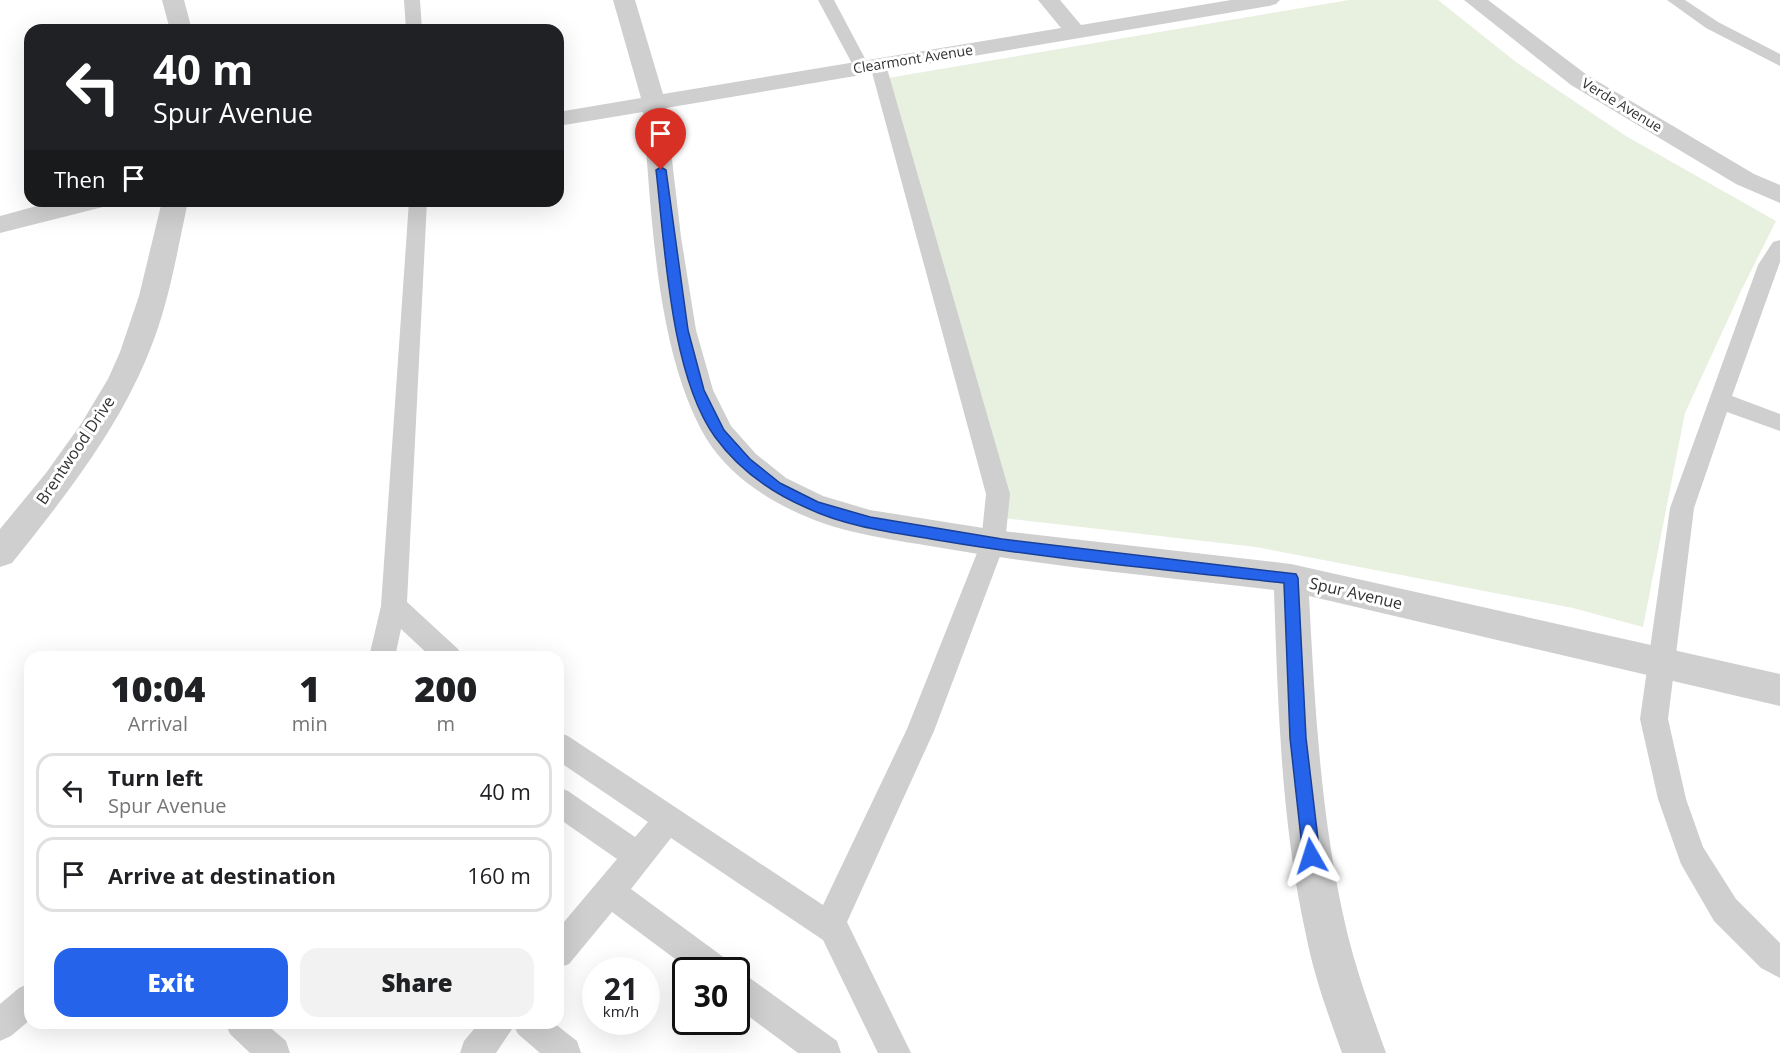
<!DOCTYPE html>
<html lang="en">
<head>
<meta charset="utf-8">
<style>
  :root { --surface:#fff; --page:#f2f2f2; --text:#202124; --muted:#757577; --line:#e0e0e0; --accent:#2563eb }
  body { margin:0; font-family:"Open Sans",sans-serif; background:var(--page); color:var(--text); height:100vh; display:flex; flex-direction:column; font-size:22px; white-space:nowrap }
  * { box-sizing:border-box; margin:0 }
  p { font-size:20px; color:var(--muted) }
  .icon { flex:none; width:33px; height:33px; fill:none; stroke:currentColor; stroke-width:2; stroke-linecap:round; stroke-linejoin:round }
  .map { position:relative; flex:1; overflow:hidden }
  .details { position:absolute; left:24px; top:651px; width:540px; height:378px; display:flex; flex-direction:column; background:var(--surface); border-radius:18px; box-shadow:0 6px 24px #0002 }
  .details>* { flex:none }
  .banner { position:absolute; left:24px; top:24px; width:540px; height:183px; border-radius:18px; box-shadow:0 6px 24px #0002; background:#202124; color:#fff; overflow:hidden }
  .speed { position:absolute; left:582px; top:957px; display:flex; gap:12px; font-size:30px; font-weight:700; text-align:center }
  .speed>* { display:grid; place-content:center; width:78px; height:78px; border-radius:50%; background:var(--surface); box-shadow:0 6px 24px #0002; line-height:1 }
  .speed small { font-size:15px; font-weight:400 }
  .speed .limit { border:3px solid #111; border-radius:9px; background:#fff; color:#111 }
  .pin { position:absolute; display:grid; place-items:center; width:51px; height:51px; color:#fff; margin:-62px -26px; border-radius:50% 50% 50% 0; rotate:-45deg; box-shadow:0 0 6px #0007 }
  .pin .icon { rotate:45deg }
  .me { position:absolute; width:66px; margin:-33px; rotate:354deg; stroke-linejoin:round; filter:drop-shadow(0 0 4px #0008) }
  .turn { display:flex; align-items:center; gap:21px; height:126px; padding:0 30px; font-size:27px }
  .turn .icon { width:78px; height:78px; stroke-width:2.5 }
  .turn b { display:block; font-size:42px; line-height:51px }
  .then { display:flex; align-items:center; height:57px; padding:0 30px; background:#0003; gap:12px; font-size:22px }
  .eta { display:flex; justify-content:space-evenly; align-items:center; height:102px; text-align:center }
  .eta b { font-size:36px; font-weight:800; line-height:42px }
  .primary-button { display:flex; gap:12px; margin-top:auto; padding:12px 30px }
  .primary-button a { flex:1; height:69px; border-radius:18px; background:var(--accent); color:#fff; font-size:24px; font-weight:800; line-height:69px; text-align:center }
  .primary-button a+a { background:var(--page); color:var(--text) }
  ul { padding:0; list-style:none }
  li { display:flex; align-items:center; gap:18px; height:75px; margin:0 12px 9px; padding:0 18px; border:3px solid var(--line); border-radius:18px }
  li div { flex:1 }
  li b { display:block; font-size:22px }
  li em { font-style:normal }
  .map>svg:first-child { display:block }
  .green { fill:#e8f0e0 }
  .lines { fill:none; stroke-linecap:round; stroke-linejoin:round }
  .service { fill:#cfcfcf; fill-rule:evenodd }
  .minor { fill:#cfcfcf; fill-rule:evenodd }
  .route { fill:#2563eb; stroke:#184099; stroke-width:1.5 }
  .labels { text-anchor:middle; stroke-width:6; stroke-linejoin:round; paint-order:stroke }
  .far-street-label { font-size:14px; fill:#323232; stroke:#fff }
  .street-label { font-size:16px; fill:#323232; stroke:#fff }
</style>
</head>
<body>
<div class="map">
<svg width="1780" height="1053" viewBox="0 0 1780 1053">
  <rect width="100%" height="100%" fill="#fff"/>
  <path class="green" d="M 1349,0 L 1438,0 L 1516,62 L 1626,136 L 1776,221 L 1741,291 L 1685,413 L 1643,627 L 1573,608 L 1256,547 L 995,517 L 882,79 Z"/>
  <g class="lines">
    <path class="service" d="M 404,0 L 420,0 L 422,30 L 406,30 Z
      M 818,0 L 834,0 L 870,68 L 868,71 L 856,71 Z
      M 1667,0 L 1685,0 L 1718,22 L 1780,54 L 1780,66 L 1706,28 Z
      M 878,60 L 886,65 L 1010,494 L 1005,543 L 934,731 L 847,922 L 911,1053 L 878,1053 L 823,940 L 671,838 L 631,889 L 726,959 L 730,970 L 690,970 L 612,912 L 569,964 L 558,968 L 558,929 L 617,859 L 558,818 L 558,787 L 568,791 L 635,837 L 648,822 L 558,761 L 558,732 L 568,736 L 823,905 L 907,729 L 981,543 L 986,494 L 870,65 Z
      M 409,201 L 427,201 L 407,602 L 458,649 L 462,657 L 431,657 L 401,629 L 395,657 L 369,657 L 381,606 Z
      M 1780,240 L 1780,262 L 1732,396 L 1780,414 L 1780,431 L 1727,412 L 1694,508 L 1668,719 L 1686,799 L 1703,847 L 1736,899 L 1780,943 L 1780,978 L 1761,968 L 1714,921 L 1681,864 L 1658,799 L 1640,719 L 1670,508 L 1758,265 L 1773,242 Z
      M 736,971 L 747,976 L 837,1041 L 841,1053 L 798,1053 L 736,1007 Z
      M 30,983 L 30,1020 L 11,1036 L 0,1041 L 0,1004 L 19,988 Z
      M 225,1023 L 265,1023 L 286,1041 L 290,1053 L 250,1053 L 230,1034 Z
      M 479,1023 L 554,1023 L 577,1041 L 581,1053 L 540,1053 L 518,1034 L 514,1026 L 496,1053 L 460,1053 L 464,1041 Z"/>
    <path class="minor" d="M 162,0 L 184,0 L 192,30 L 170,30 Z
      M 613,0 L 635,0 L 663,94 L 1061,28 L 1038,0 L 1060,0 L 1081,25 L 1231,0 L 1280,0 L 1276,4 L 1269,6 L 666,108 L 681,237 L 696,330 L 713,390 L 731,426 L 756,454 L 786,478 L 823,496 L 870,510 L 1002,531 L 1291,564 L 1780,674 L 1780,706 L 1309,596 C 1315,710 1321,825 1348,936 C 1358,976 1372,1014 1386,1053 L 1342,1053 C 1328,1014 1314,976 1306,935 C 1281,822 1278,706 1274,590 C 1163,577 1052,567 942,548 C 895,540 844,534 800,514 C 764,498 727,473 706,438 C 655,351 652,212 643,112 L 558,126 L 558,112 L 641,98 Z
      M 1464,0 L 1488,0 L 1587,75 L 1754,174 L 1780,185 L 1780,203 L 1736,184 L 1571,85 Z
      M 55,201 L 107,201 L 103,207 L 0,233 L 0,216 Z
      M 162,201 L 188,201 C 177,252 169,304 149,352 C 118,430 64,498 12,563 L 0,567 L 0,529 L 46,473 L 81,424 L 108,379 L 120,352 L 139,296 Z"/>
  </g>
  <path class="route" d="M 661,167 L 666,170 L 688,330 L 704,390 L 724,430 L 750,459 L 780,483 L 818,502 L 870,517 L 1002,539 L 1296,574 L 1298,578 L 1306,738 L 1320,856 L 1317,862 L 1311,864 L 1305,862 L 1303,856 L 1290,738 L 1284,583 C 1170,570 1056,560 943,541 C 898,533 849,528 807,508 C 770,492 739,470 715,437 C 670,374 665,246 656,170 Z"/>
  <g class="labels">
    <g class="far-street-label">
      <text transform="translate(913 59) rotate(-9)" y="5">Clearmont Avenue</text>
      <text transform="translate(1622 105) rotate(31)" y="5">Verde Avenue</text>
    </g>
    <g class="street-label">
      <text transform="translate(75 450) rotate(-56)" y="6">Brentwood Drive</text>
      <text transform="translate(1356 593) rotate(13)" y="6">Spur Avenue</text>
    </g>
  </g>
</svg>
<div class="speed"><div>21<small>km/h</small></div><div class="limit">30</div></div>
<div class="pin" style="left:661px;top:170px;background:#d93025"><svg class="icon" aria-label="arrive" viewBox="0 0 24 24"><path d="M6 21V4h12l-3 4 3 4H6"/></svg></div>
<svg class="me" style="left:1311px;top:856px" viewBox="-20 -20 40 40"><path d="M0-17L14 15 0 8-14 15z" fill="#2563eb" stroke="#fff" stroke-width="4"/></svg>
<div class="banner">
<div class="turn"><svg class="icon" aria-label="left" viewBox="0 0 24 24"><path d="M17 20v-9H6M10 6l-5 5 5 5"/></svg><div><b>40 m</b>Spur Avenue</div></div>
<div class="then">Then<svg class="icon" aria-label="arrive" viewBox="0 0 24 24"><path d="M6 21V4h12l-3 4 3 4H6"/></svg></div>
</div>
<section class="details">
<div class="eta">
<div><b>10:04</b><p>Arrival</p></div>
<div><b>1</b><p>min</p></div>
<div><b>200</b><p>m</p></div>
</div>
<ul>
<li><svg class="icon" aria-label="left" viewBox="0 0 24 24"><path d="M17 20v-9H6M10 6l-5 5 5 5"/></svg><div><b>Turn left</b><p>Spur Avenue</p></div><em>40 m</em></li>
<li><svg class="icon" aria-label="arrive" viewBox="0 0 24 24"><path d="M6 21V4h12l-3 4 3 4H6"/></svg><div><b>Arrive at destination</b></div><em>160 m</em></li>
</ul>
<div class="primary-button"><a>Exit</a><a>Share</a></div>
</section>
</div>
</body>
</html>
